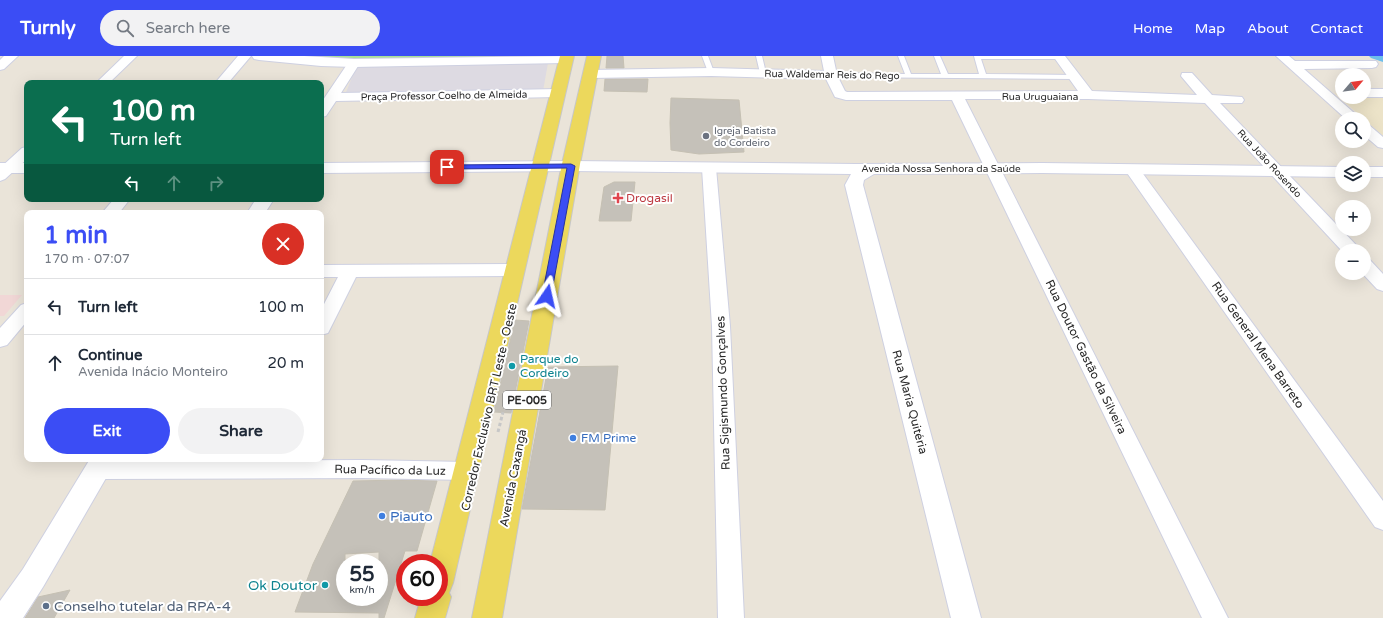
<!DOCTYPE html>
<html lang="en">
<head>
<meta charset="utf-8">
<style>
  :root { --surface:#fff; --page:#f2f2f3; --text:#1f2937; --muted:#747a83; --line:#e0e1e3; --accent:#3b4df5 }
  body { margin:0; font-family:"Varela Round",sans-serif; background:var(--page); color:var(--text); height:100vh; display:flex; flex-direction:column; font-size:15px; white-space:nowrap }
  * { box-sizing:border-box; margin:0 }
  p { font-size:13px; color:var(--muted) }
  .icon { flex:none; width:22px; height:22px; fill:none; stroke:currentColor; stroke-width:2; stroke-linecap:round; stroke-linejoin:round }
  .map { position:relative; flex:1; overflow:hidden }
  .panel { position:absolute; left:24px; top:154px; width:300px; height:252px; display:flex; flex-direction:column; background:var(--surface); border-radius:8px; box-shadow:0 4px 16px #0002 }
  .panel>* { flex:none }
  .hud { position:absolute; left:24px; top:24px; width:300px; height:122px; border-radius:8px; box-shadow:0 4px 16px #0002; background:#0b6e4f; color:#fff; overflow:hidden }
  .needle { width:26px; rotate:61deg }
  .fabs { position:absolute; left:1335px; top:12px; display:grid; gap:8px }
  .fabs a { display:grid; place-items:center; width:36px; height:36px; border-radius:50%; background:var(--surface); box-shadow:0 4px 16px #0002; font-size:20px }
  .speed { position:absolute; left:336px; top:498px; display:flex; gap:8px; font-size:20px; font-weight:700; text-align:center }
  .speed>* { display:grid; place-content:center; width:52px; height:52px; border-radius:50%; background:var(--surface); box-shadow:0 4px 16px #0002; line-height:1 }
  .speed small { font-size:10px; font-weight:400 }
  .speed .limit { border:6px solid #d22; background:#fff; color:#111 }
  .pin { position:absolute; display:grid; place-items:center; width:34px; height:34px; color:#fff; margin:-17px; border-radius:8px; box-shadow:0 2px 6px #0006 }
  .me { position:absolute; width:44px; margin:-22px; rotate:11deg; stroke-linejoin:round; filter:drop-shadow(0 0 3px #0008) }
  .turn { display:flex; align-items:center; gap:14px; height:84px; padding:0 20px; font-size:18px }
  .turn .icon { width:52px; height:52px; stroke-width:2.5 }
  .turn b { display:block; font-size:28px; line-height:34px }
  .lanes { display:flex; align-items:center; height:38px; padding:0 20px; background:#0003; justify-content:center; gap:20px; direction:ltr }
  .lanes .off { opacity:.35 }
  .round { display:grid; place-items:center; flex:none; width:42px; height:42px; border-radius:21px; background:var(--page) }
  .summary { display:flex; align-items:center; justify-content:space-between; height:68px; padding:0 20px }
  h1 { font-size:24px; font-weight:700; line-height:30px; color:var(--accent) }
  .cta { display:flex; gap:8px; margin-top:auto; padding:8px 20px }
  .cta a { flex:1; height:46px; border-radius:24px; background:var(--accent); color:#fff; font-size:16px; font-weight:700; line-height:46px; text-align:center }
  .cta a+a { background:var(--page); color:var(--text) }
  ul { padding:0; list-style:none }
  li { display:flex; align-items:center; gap:12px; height:56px; padding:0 20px; border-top:1px solid var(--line) }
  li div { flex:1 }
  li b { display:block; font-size:15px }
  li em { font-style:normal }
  header { display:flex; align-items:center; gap:24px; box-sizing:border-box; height:56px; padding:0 20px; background:var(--accent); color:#fff }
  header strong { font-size:19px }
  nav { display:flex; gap:22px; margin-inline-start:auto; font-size:14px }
  .search { width:280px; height:36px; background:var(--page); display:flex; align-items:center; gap:10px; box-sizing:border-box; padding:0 14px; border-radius:22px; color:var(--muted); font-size:15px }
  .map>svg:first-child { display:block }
  .industrial { fill:#dddae2 }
  .education { fill:#ece3c8 }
  .medical { fill:#f1d7d6 }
  .green { fill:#a9e096 }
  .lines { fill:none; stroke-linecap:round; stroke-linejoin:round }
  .canal { fill:#6dbeeb; fill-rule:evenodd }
  .building { fill:#c5c1b9; stroke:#c5c0b3; fill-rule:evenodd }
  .lane-casing { stroke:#ced0e1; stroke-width:2 }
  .street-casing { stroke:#ced0e1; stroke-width:2 }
  .secondary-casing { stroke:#ced0e1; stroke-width:2 }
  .primary-casing { stroke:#c7c7c7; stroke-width:2 }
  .path { stroke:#c7c7c7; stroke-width:3; stroke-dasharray:3.5 2.5; stroke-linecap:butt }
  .lane { fill:#fff; fill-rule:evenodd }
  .street { fill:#fff; fill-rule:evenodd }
  .secondary { fill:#fff; fill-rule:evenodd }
  .primary { fill:#ecd85c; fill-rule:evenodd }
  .route { fill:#3b4df5; stroke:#26329f }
  .worship-dot { fill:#6b7280; stroke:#fff; stroke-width:1.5 }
  .health-dot { fill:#e0444e; stroke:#fff; stroke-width:1.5 }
  .culture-dot { fill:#0f9aa8; stroke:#fff; stroke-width:1.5 }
  .shop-dot { fill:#3f7fe0; stroke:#fff; stroke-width:1.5 }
  .service-dot { fill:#5c6f8a; stroke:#fff; stroke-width:1.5 }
  .labels { text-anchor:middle; stroke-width:4; stroke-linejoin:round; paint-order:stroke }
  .far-street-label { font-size:10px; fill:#282828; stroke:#fff }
  .far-worship-label { font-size:10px; fill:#5b616d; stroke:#fff; text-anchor:start }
  .shield { fill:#fff; stroke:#686868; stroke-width:1 }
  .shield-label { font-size:11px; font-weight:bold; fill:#282828 }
  .health-label { font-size:12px; fill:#be3a42; stroke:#fff; text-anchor:start }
  .street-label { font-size:12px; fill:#282828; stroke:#fff }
  .culture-label { font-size:12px; fill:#0d838f; stroke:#fff; text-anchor:start }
  .shop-label { font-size:12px; fill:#366cbe; stroke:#fff; text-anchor:start }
  .near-shop-label { font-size:14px; fill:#366cbe; stroke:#fff; text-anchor:start }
  .near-culture-label { font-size:14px; fill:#0d838f; stroke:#fff; text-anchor:end }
  .near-service-label { font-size:14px; fill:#4e5e75; stroke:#fff; text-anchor:start }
</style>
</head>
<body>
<header>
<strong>Turnly</strong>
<div class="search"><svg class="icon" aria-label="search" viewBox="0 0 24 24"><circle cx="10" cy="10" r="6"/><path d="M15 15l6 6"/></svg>Search here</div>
<nav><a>Home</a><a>Map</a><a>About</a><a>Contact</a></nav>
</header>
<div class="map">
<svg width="1383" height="562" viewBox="0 0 1383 562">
  <rect width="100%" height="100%" fill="#eae4d9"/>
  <path class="industrial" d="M 548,7 L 543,35 L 345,39 L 356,11 L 363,9 Z"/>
  <path class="education" d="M 1335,37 L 1342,37 L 1342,41 L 1364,41 L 1383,38 L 1383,80 Z"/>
  <path class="medical" d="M 0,239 L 22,239 L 4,260 L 0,260 Z"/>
  <path class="green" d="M 278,0 L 555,0 L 343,5 Z"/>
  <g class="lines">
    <path class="canal" d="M 1369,0 L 1383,0 L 1383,6 L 1371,2 Z"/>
  </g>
  <path class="building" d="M 607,0 L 623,0 L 624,12 L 606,12 Z
    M 605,23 L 648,23 L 647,36 L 604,35 Z
    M 671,42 L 739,44 L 744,96 L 699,98 L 671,94 L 670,67 Z
    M 614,126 L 635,126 L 631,165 L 599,165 L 604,131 Z
    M 515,264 L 529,265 L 511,357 L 494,356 Z
    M 618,310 L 605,454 L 522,453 L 548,311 Z
    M 402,424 L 437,425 L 417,495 L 405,495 L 384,562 L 379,562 L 379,557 L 295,556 L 313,508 L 353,425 ZM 379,496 L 379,541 L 345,541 L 345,498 Z
    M 70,534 L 54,562 L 25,562 L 38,541 Z"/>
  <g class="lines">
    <g class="lane-casing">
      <path id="lane" d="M 702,0 L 708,0 L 714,16 L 713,17 L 708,16 Z
        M 756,0 L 762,0 L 766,17 L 765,18 L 760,17 Z
        M 898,0 L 904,0 L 911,18 L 941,18 L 934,0 L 940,0 L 948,18 L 979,18 L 974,0 L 1060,0 L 1062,1 L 1062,3 L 981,3 L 986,18 L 1074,19 L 1077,21 L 1074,23 L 831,21 L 828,19 L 831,17 L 905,18 Z"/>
    </g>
    <g class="street-casing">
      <path id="street" d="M 4,0 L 18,0 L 4,13 L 0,14 L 0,4 Z
        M 124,0 L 137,0 L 109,27 L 96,27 Z
        M 238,0 L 251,0 L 228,27 L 215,27 Z
        M 821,0 L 833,0 L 837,19 L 845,35 L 847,36 L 1078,35 L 1053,0 L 1065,0 L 1092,35 L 1197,39 L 1181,20 L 1182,17 L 1192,17 L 1212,39 L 1242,41 L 1244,44 L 1242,47 L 1220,47 L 1358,191 L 1360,195 L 1342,195 L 1205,47 L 1088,43 L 965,43 L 1228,562 L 1202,562 L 952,44 L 846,44 L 835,41 L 826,23 L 711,20 L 590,22 L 585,21 L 584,18 L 585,15 L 590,14 L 711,12 L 824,15 Z
        M 1276,0 L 1289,0 L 1295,5 L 1376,5 L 1378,8 L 1376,11 L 1372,12 L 1304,13 L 1361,63 L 1346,63 Z
        M 354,3 L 358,4 L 360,7 L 341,37 L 558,33 L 563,34 L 565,37 L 563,40 L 558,41 L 336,45 L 326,60 L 321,61 L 321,47 L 350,4 Z
        M 1364,33 L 1383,33 L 1383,41 L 1364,41 Z
        M 1364,68 L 1369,69 L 1383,81 L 1383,92 L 1378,91 L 1364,79 Z
        M 27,91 L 27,103 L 5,123 L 0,125 L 0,112 L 22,92 Z
        M 709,108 L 714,109 L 716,112 L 730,270 L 744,562 L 718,562 L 712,270 L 702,112 L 704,109 Z
        M 1133,109 L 1138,111 L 1383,445 L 1383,474 L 1375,471 L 1125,114 L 1128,111 Z
        M 114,143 L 130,143 L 119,157 L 102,157 Z
        M 1364,202 L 1370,204 L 1383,218 L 1383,235 L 1377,233 L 1362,217 L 1364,217 Z
        M 515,208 L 521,210 L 524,214 L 521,218 L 515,220 L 356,221 L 328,277 L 321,279 L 321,254 L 338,221 L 321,221 L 321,209 Z
        M 27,247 L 27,265 L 7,289 L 0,291 L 0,272 L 21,249 Z
        M 362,404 L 467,406 L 475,408 L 478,415 L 475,422 L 467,424 L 362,422 L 97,423 L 89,421 L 86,414 L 89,407 L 97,405 Z"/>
    </g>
    <g class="secondary-casing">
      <path id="secondary" d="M 252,0 L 304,0 L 354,3 L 571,0 L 573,3 L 571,6 L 566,7 L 354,11 L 321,10 L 259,4 L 254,3 Z
        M 571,105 L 856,108 L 1042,107 L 1342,111 L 1342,121 L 1042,117 L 874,118 L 864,124 L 863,129 L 981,562 L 951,562 L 845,129 L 851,118 L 571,115 L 321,117 L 321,107 Z
        M 0,107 L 27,107 L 27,117 L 0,117 Z
        M 1364,111 L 1383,111 L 1383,121 L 1364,121 Z
        M 256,143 L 274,143 L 265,157 L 247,157 Z
        M 90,403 L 117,403 L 43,531 L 23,562 L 0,562 L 0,545 L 23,513 Z"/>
    </g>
    <g class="primary-casing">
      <path id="primary" d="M 560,0 L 574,0 L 453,527 L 449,537 L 451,541 L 445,562 L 415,562 L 421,541 L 439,541 L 439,507 L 430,507 Z
        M 587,0 L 601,0 L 580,108 L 502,562 L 472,562 L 562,108 Z"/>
    </g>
    <path class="path" d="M 498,376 L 503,356"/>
    <use href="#lane" class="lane"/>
    <use href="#street" class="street"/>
    <use href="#secondary" class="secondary"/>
    <use href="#primary" class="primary"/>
  </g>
  <path class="route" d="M 571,108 L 575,110 L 551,240 L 547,243 L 542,240 L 567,112 L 447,113 L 444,111 L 447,109 Z"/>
  <circle class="worship-dot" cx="706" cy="80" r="4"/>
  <path class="health-dot" d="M616 136h4v4h4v4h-4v4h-4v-4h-4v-4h4z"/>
  <g class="culture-dot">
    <circle cx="512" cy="310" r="4"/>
    <circle cx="325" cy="529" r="4"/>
  </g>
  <g class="shop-dot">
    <circle cx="573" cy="382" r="4"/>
    <circle cx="382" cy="460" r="4"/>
  </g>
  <circle class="service-dot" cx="46" cy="550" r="4"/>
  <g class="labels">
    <g class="far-street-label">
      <text transform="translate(832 18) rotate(1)" y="4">Rua Waldemar Reis do Rego</text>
      <text transform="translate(444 39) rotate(-1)" y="4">Praça Professor Coelho de Almeida</text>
      <text x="1040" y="44">Rua Uruguaiana</text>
      <text transform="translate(1270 107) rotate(47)" y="4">Rua João Rosendo</text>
      <text x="941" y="116">Avenida Nossa Senhora da Saúde</text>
    </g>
    <g class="far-worship-label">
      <text x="714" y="78">Igreja Batista<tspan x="714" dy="12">do Cordeiro</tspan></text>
    </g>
    <rect class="shield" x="503" y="335" width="48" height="18" rx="3"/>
    <g class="shield-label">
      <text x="527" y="348">PE-005</text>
    </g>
    <g class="health-label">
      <text x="626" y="146">Drogasil</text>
    </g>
    <g class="street-label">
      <text transform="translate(1258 289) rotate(55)" y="4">Rua General Mena Barreto</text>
      <text transform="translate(1086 301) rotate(64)" y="4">Rua Doutor Gastão da Silveira</text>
      <text transform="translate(723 337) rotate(-92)" y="4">Rua Sigismundo Gonçalves</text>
      <text transform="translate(910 346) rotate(75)" y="4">Rua Maria Quitéria</text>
      <text transform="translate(489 351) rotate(-77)" y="4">Corredor Exclusivo BRT Leste - Oeste</text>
      <text transform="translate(390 414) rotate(1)" y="4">Rua Pacífico da Luz</text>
      <text transform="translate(513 422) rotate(-79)" y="4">Avenida Caxangá</text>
    </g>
    <g class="culture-label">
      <text x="520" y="307">Parque do<tspan x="520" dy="14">Cordeiro</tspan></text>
    </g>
    <g class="shop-label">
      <text x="581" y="386">FM Prime</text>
    </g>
    <g class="near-shop-label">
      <text x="390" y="465">Piauto</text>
    </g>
    <g class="near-culture-label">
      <text x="317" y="534">Ok Doutor</text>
    </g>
    <g class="near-service-label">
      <text x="54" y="555">Conselho tutelar da RPA-4</text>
    </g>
  </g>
</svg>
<div class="fabs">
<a><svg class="needle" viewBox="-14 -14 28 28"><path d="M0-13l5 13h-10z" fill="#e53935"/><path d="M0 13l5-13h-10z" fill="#747a83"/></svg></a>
<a><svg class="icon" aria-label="search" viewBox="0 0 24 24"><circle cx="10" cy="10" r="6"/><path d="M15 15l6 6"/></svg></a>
<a><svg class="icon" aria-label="layers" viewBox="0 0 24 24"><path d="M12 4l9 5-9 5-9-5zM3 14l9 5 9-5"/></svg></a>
<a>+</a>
<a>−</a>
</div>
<div class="speed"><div>55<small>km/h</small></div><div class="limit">60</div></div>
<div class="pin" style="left:447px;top:111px;background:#d93025"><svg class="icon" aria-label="arrive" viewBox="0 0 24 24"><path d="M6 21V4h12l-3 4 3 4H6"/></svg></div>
<svg class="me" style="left:547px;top:240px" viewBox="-20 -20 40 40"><path d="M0-17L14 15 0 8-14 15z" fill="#3b4df5" stroke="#fff" stroke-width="4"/></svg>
<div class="hud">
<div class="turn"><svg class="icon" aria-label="left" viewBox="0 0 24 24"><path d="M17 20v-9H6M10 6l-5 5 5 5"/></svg><div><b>100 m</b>Turn left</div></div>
<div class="lanes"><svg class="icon" aria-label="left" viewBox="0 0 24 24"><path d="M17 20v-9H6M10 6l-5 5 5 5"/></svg><svg class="icon off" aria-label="ahead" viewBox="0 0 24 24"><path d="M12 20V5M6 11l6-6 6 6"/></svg><svg class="icon off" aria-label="right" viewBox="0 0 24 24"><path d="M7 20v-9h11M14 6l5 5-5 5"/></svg></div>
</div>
<section class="panel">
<div class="summary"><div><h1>1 min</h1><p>170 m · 07:07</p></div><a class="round" style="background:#d93025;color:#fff"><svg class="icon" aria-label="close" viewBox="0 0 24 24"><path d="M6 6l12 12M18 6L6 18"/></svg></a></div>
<ul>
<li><svg class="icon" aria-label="left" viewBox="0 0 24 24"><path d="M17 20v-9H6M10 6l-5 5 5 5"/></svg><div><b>Turn left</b></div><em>100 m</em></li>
<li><svg class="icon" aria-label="ahead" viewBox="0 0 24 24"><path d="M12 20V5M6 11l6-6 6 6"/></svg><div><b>Continue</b><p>Avenida Inácio Monteiro</p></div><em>20 m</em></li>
</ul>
<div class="cta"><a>Exit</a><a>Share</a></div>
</section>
</div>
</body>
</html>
